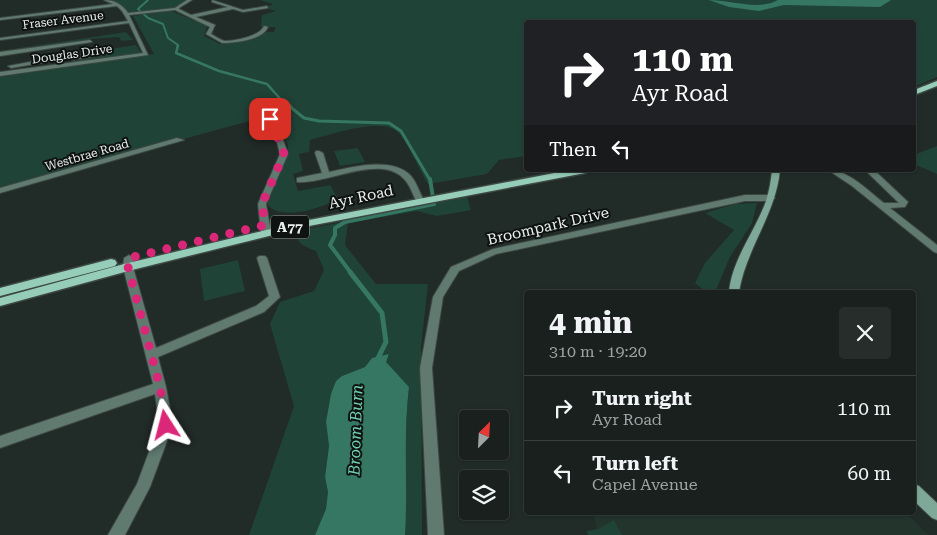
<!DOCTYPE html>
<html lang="en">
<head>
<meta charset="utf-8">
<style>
  :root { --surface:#19201d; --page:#262d2a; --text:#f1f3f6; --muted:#9fa3a4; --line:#373e3b }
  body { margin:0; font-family:"Roboto Serif",serif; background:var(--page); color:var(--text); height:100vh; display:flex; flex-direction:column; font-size:19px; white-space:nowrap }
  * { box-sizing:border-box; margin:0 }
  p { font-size:16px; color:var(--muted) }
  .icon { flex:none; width:28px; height:28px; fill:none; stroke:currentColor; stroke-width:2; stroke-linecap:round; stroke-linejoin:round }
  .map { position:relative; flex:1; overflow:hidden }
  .side { position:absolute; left:524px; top:290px; width:392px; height:225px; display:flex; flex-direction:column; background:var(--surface); border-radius:5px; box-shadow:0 1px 4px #0004,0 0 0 1px var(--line) }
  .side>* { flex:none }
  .guide { position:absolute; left:524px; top:20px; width:392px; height:152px; border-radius:5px; box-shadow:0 1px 4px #0004,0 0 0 1px var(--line); background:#202124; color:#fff; overflow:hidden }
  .needle { width:32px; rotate:24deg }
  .controls { position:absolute; left:459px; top:410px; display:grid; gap:10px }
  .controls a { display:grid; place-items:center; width:50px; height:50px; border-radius:5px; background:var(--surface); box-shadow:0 1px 4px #0004,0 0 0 1px var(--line); font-size:25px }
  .pin { position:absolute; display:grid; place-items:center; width:42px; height:42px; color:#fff; margin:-21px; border-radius:10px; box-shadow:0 2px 8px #0006 }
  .me { position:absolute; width:55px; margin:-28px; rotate:351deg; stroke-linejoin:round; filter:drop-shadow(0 0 4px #0008) }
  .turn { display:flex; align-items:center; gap:18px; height:105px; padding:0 25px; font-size:22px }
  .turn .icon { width:65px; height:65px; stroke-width:2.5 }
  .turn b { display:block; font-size:35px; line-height:42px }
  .then { display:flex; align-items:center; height:48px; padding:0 25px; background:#0003; gap:10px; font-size:19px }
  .round { display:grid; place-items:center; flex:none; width:52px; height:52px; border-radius:5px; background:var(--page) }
  .head { display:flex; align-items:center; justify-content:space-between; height:85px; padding:0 25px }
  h1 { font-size:30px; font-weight:700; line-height:38px }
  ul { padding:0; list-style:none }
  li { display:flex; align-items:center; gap:15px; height:65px; padding:0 25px; border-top:1px solid var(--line) }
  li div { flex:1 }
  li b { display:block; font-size:19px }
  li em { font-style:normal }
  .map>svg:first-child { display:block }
  .built { fill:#23342d }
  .green { fill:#204337 }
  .water { fill:#357762 }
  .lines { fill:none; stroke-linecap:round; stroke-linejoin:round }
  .stream-far4 { stroke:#357762; stroke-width:2 }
  .stream-far3 { stroke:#357762; stroke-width:2.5 }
  .stream-far2 { stroke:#357762; stroke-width:3 }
  .stream-far1 { stroke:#357762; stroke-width:4 }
  .stream { stroke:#357762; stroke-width:5 }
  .river { fill:#357762; fill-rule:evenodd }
  .street-casing { stroke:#3d4743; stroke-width:2 }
  .secondary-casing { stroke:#3d4743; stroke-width:2 }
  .primary-casing { stroke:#3d4743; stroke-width:3 }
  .street { fill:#607a70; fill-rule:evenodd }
  .secondary { fill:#7ea999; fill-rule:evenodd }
  .primary { fill:#96cdb9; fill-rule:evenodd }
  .route { stroke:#db2777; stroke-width:9; stroke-dasharray:0 16.2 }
  .labels { text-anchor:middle; stroke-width:4; stroke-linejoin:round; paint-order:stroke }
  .far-street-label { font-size:12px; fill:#eaf0ed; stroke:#0e1210 }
  .shield { fill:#0e1210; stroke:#a8adab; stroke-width:1 }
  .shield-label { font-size:14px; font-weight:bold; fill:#eaf0ed }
  .street-label { font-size:15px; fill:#eaf0ed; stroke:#0e1210 }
  .water-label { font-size:16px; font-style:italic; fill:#71d4b3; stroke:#0e1210 }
</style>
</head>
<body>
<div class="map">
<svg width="937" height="535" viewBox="0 0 937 535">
  <rect width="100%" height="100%" fill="#212b27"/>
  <path class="built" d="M 593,513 L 906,513 L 929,535 L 599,535 Z"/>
  <path class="green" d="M 106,0 L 190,0 L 176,9 L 128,14 L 123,8 Z
    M 260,0 L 937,0 L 937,77 L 914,87 L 914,22 L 526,22 L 526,156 L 499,160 L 487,174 L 428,184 C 420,171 408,143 399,133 C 382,116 331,135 310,140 L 309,152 L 299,154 L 303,171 L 293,174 L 298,191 L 330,185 L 338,199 C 322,208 280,222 267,204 L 273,183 L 287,158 L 288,145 L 275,114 L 0,189 L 0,77 L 154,54 L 133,16 L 171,11 L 207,26 L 204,36 L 220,44 L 259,37 L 266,32 L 274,32 L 276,27 L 261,27 L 262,15 L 276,11 L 265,8 L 273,4 Z
    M 126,32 L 133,40 L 121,41 L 119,37 L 90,39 L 0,53 L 0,51 Z
    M 136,45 L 141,53 L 138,55 L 79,62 L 79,59 L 105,55 L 103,50 Z
    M 937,146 L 937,174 L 914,164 L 914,155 Z
    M 358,148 L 365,162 L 340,166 L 334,151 Z
    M 467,197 L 471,210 L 437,216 L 417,211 L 348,223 L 345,245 L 376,284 L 428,284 L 421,347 L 422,535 L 404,535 C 408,485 403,436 409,387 L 385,362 L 389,355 L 372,358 L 365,367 L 342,376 L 326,422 L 329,446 L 325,477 L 328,492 L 326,509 L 315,535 L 249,535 L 294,406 L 270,324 L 280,302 L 314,291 L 324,270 L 316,251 C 306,247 295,244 297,231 Z
    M 757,203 L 752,223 L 730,257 L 715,292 L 706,292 L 695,283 L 705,263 L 734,230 L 705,213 L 735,204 Z
    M 238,260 L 245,291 L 204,301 L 200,269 Z
    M 614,520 L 622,535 L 588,535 L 587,531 L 598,529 Z"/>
  <path class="water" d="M 389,354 L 386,362 L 409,387 C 403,436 408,485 405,535 L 315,535 L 326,509 L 328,492 L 325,477 L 329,446 L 326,422 L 331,394 L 336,381 L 342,376 L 365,367 L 372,358 Z"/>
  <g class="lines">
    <path class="stream-far4" d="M 148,0 L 138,9 L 148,18 L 163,24 L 168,38 L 178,45 L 177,47"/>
    <path class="stream-far3" d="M 178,46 L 176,53 L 219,71 L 267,84 L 283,102 L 291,106"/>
    <path class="stream-far2" d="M 288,105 L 304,118 L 319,121 L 389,123 L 401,131 L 430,180"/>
    <path class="stream-far1" d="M 351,273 L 330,245 L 335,235 L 335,228 L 345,222 L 434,204 L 430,179"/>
    <path class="stream" d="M 350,272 L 382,313 L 386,342 L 377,360"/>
    <path class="river" d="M 709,0 C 730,0 759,11 778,0 L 891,0 L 880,7 L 784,5 L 759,11 L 729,7 Z"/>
    <g class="street-casing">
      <path id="street" d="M 104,0 C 114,0 122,4 128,13 L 175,8 L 187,0 L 192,0 L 179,8 L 179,9 L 191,15 L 228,7 L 212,2 L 212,0 L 243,10 L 267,6 L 268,8 L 243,12 L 233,9 L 196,17 L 215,25 L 211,34 C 215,36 220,40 225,41 C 236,41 260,36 264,26 L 268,27 C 263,40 235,43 222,43 L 206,34 L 210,27 L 175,10 L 129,15 L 148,55 L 0,76 L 0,72 L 143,53 L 129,23 L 0,40 L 0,38 L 128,21 L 122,11 L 117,6 L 0,20 L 0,18 L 113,4 Z
        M 90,40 L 92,42 L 0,56 L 0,52 Z
        M 101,52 L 104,54 L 103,55 L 73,60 L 70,58 L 11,68 L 8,66 L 73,54 L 76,56 Z
        M 270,117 L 272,118 L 280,131 L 288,154 L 266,204 L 271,233 L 266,236 L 261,233 L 258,204 L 280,154 L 274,131 L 267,119 Z
        M 177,138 L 184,140 L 0,193 L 0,188 Z
        M 316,151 L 319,151 L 323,153 L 329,172 C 351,167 393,156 411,176 C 417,183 419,192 424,200 L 420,203 L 417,202 C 412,194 410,184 403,178 C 379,154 325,185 297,182 L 297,178 L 322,173 L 315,153 Z
        M 828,170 C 849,170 868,191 884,203 L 899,203 L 865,170 L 874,170 L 908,202 L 905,207 L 890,208 L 937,245 L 937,253 L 934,252 L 852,186 Z
        M 745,195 L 771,195 L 775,198 L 771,201 L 745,201 L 496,254 L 459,271 L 443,297 L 432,368 L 444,535 L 428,535 L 420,368 L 433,297 L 451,267 L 493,249 Z
        M 129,255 L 134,258 L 133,267 L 156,348 L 256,306 L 269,296 L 257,258 L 259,256 L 265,256 L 267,258 L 280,297 L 264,312 L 158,357 L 166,387 L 173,425 L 150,487 L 125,535 L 108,535 L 137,484 L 159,425 L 155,394 L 0,448 L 0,436 L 153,384 L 123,267 L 124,258 Z"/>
    </g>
    <g class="secondary-casing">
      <path id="secondary" d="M 772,170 L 780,170 C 776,214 746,249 739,292 L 729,292 C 732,259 755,232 766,201 C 769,191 771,181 772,170 Z
        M 914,484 L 919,486 L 937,503 L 937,520 L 932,518 L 914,501 Z"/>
    </g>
    <g class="primary-casing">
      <path id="primary" d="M 937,81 L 937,86 L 914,95 L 914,90 Z
        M 570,170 L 590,170 L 585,173 L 309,226 L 132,270 L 0,306 L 0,298 L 124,264 L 309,220 Z
        M 111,259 L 115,260 L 117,263 L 115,266 L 0,296 L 0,288 Z"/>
    </g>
    <use href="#street" class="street"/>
    <use href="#secondary" class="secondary"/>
    <use href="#primary" class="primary"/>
  </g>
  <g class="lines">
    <path class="route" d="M 166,425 L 160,387 L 128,267 L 129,258 L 265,225 L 262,204 L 284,154 L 270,119"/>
  </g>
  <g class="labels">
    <g class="far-street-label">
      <text transform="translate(63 20) rotate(-7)" y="4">Fraser Avenue</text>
      <text transform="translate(72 54) rotate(-8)" y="4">Douglas Drive</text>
      <text transform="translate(87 155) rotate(-16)" y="4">Westbrae Road</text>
    </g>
    <rect class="shield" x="271" y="215.5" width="38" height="23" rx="4"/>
    <g class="shield-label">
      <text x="290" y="232">A77</text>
    </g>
    <g class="street-label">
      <text transform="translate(361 197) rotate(-12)" y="5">Ayr Road</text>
      <text transform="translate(548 226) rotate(-13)" y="5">Broompark Drive</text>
    </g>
    <g class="water-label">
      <text transform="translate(355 430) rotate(-88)" y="6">Broom Burn</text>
    </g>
  </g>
</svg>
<div class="controls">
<a><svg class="needle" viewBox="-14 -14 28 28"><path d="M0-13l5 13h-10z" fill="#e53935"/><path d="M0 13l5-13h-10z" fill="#9fa3a4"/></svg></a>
<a><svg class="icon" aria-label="layers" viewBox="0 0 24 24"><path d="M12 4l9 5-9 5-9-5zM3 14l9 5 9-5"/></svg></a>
</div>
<div class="pin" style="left:270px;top:119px;background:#d93025"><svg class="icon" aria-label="arrive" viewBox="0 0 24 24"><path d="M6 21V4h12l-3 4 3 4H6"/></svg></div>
<svg class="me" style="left:166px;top:425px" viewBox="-20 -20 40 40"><path d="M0-17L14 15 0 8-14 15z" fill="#db2777" stroke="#fff" stroke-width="4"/></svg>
<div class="guide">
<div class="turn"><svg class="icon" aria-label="right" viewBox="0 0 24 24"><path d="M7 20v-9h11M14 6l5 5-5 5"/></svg><div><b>110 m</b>Ayr Road</div></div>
<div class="then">Then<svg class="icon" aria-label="left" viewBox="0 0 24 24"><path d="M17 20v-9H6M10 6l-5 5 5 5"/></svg></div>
</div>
<section class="side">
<div class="head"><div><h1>4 min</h1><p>310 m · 19:20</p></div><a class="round"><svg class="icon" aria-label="close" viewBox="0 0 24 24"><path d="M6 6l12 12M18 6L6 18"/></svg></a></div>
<ul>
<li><svg class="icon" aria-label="right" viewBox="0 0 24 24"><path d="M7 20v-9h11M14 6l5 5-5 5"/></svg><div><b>Turn right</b><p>Ayr Road</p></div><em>110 m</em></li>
<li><svg class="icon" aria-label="left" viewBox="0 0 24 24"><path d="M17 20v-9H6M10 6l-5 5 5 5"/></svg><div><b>Turn left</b><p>Capel Avenue</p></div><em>60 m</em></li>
</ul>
</section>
</div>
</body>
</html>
